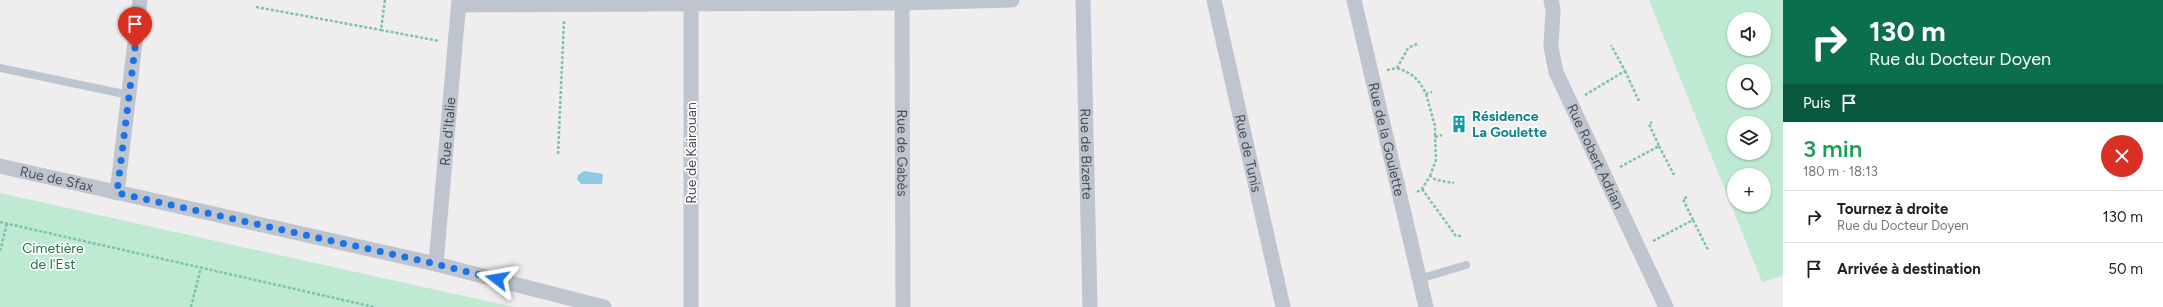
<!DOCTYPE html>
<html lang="fr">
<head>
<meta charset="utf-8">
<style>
  :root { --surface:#fff; --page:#f6f6f6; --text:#222; --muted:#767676; --line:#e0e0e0 }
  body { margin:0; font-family:Figtree,sans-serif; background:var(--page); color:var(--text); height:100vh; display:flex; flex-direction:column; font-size:15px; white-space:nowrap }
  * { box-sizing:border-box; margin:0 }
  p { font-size:13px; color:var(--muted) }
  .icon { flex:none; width:22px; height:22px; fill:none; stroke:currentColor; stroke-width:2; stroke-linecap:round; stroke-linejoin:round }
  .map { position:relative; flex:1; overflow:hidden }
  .drawer { display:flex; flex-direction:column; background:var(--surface); width:380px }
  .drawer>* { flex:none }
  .hud { background:#0b6e4f; color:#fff; overflow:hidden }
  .tools { position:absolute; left:1727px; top:12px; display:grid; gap:8px }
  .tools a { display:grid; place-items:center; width:44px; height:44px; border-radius:50%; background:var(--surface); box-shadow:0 1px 3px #0004; font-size:20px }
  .pin { position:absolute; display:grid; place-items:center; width:34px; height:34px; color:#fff; margin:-41px -17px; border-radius:50% 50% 50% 0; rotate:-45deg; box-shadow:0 0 4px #0007 }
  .pin .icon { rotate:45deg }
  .me { position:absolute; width:44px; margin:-22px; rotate:284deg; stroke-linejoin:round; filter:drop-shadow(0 0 3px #0008) }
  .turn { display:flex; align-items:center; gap:14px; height:84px; padding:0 20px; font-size:18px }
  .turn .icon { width:52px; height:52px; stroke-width:2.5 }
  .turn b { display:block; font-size:28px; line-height:34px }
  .then { display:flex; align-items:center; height:38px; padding:0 20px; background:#0003; gap:8px; font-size:15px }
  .round { display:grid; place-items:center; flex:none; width:42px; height:42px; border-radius:21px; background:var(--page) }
  .overview { display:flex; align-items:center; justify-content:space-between; height:68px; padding:0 20px }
  h1 { font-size:24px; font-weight:600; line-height:30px; color:#1e9e55 }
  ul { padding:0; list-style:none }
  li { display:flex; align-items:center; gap:12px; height:52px; padding:0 20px; border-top:1px solid var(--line) }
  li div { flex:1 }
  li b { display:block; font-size:15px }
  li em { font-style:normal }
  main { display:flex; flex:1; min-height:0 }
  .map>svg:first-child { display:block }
  .green { fill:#bee9d3; fill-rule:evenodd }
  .water { fill:#90c9e2 }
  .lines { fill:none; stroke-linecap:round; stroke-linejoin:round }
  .path { stroke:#7ac4a7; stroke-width:2.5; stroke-dasharray:3 2; stroke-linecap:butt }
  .lane { stroke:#bfc5ce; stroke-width:8 }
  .street { stroke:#bfc5ce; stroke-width:15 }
  .route { stroke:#1a73e8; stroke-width:7; stroke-dasharray:0 12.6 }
  .labels { text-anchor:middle; stroke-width:3.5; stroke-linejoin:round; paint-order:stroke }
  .culture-label { font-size:14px; font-weight:bold; fill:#0d838f; stroke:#fff; text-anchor:start }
  .street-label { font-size:14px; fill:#474e58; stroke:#fff }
  .park-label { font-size:14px; fill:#1f7150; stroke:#fff }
</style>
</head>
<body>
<main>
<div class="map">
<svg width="1783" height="307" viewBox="0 0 1783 307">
  <rect width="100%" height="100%" fill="#efeded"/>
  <path class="green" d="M 1649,0 L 1783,0 L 1783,276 L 1762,282 ZM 1734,19 L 1764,19 L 1764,49 L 1734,49 ZM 1734,71 L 1764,71 L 1764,101 L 1734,101 ZM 1734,123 L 1764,123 L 1764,153 L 1734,153 ZM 1734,175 L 1764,175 L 1764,205 L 1734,205 Z
    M 0,193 L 513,307 L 0,307 Z"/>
  <path class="water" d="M 584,171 L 603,174 L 602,184 L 581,184 L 577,179 L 578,175 Z"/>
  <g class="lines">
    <path class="path" d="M 385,0 L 381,30 L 439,41
      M 256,7 L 381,30
      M 1397,68 C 1412,73 1419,79 1426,94 L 1432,92
      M 1387,70 L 1397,68 L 1408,48 L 1417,44
      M 1625,71 L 1639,101
      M 1426,94 L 1435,126 L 1435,137
      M 1585,95 L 1625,71 L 1611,45
      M 1659,146 L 1674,175
      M 558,154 L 564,21
      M 1620,167 L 1659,146 L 1649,124 L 1652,122
      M 1430,176 L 1436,160 L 1435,137 L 1442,135
      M 1422,189 L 1456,236 L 1461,236
      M 1417,192 L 1422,189 L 1430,176 L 1436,180 L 1454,183
      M 1693,220 L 1708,250
      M 0,222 L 374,307
      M 1653,241 L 1693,220 L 1683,199 L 1687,197
      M 0,251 L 7,223
      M 191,307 L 201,267"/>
    <path class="lane" d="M 0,68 L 129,95
      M 1419,279 L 1466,265"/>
    <g class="street">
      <path id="s1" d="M 902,0 L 903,307"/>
      <path id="s2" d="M 1083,0 L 1090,307"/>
      <path id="s3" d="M 1214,0 L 1283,307"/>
      <path id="s4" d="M 1354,0 L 1426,307"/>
      <path id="s5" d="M 1551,0 L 1553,9 L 1551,47 L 1556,72 L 1666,307"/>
      <path d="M 459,5 L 902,3 L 1012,0"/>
      <path id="s6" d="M 0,166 L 436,264 L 604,307"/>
      <path d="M 117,193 L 140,0"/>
      <path id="s7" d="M 436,264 L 459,0"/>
      <path d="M 691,307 L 691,0"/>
    </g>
  </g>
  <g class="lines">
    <path class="route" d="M 135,48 L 117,193 L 436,264 L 497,279"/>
  </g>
  <defs>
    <g id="building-bare" transform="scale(1.38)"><path d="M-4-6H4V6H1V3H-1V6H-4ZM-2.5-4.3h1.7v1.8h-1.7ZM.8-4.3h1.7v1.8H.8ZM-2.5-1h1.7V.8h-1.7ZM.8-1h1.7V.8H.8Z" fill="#0f9aa8" stroke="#fff" stroke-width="2.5" paint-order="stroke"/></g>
  </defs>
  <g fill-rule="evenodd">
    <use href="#building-bare" x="1459" y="124"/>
  </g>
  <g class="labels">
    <g class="culture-label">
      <text x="1472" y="121">Résidence<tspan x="1472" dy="16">La Goulette</tspan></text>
    </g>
    <g class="street-label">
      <text dy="5" stroke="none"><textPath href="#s7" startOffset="133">Rue d'Italie</textPath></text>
      <text dy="5" stroke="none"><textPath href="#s4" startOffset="143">Rue de la Goulette</textPath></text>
      <text transform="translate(691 153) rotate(-90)" y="5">Rue de Kairouan</text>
      <text dy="5" stroke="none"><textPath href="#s1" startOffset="153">Rue de Gabès</textPath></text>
      <text dy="5" stroke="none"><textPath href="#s2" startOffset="154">Rue de Bizerte</textPath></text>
      <text dy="5" stroke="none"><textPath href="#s3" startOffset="157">Rue de Tunis</textPath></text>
      <text dy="5" stroke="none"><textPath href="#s5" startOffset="166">Rue Robert Adrian</textPath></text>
      <text dy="5" stroke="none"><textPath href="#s6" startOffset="58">Rue de Sfax</textPath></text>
    </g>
    <g class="park-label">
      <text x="53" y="253">Cimetière<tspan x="53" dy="16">de l'Est</tspan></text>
    </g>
  </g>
</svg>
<div class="tools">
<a><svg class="icon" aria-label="sound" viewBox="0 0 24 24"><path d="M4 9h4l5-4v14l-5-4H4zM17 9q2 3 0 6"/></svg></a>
<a><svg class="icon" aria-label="search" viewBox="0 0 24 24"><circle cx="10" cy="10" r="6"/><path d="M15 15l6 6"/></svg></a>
<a><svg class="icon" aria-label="layers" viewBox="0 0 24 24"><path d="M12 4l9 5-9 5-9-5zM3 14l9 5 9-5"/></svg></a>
<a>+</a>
</div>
<div class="pin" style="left:135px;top:48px;background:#d93025"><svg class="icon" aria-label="arrive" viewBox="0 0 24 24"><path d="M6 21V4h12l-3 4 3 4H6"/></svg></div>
<svg class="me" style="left:497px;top:279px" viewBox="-20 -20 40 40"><path d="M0-17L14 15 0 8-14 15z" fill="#1a73e8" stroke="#fff" stroke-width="4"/></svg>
</div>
<section class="drawer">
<div class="hud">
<div class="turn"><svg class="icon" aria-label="right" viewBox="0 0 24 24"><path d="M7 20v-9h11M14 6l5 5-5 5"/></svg><div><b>130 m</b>Rue du Docteur Doyen</div></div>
<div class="then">Puis<svg class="icon" aria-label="arrive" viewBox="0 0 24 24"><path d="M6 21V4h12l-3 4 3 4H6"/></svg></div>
</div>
<div class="overview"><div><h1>3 min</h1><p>180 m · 18:13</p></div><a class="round" style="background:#d93025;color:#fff"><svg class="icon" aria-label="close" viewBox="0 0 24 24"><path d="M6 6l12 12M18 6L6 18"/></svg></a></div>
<ul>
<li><svg class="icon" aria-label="right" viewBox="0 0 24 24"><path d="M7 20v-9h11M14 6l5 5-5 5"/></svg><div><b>Tournez à droite</b><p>Rue du Docteur Doyen</p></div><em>130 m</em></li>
<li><svg class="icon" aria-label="arrive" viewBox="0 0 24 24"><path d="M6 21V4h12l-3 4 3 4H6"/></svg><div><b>Arrivée à destination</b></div><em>50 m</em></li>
</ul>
</section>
</main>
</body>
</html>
